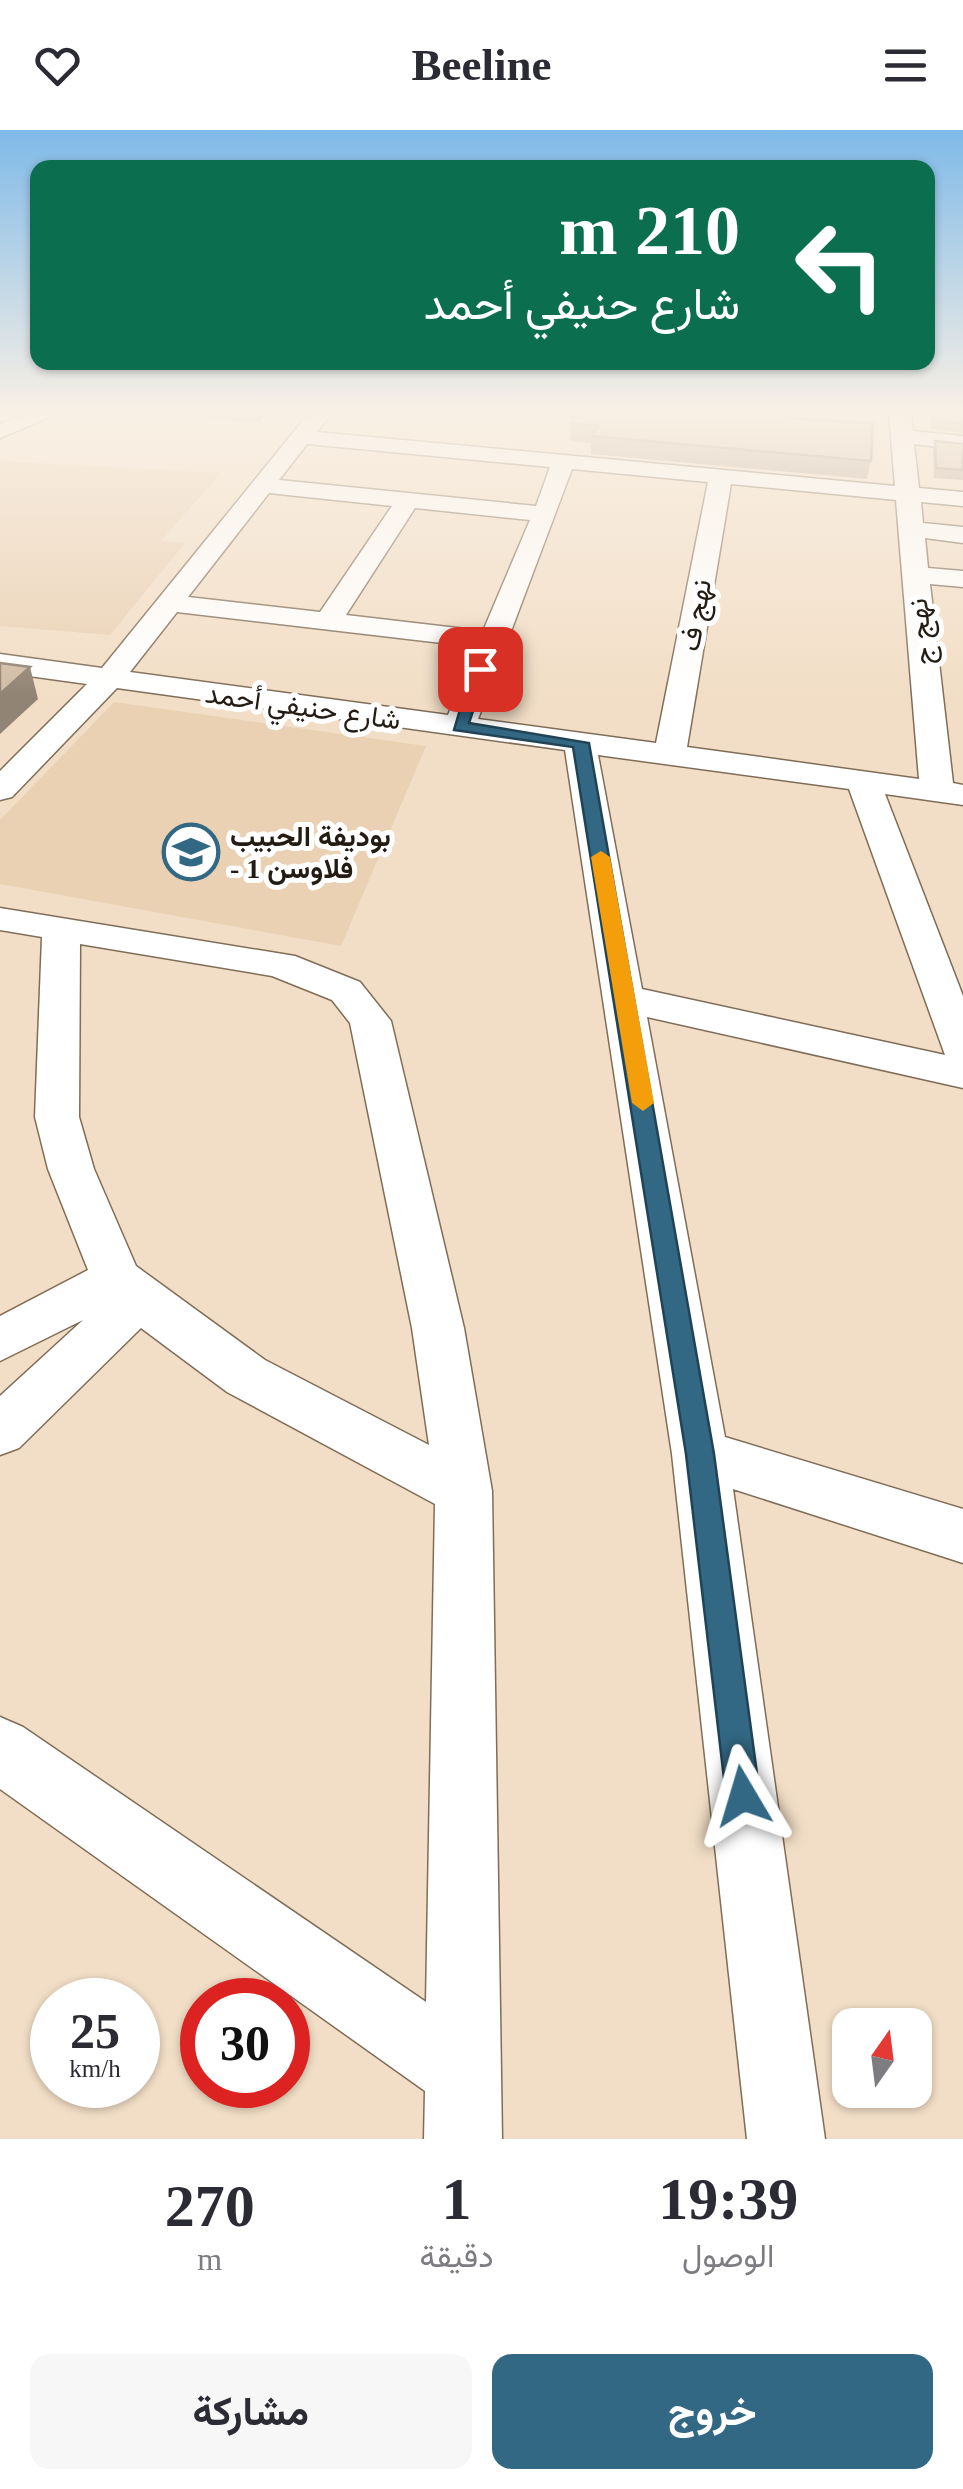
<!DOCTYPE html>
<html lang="ar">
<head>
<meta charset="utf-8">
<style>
  :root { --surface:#fff; --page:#f7f7f7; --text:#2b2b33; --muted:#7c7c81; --accent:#326884 }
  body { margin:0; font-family:"Times New Roman",Vazirmatn,serif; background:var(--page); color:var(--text); direction:rtl; height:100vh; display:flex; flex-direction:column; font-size:38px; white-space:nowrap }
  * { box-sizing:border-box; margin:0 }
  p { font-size:32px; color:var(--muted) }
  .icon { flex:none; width:55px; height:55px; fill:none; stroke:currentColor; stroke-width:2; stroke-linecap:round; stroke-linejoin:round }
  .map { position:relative; height:2009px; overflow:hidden; direction:ltr }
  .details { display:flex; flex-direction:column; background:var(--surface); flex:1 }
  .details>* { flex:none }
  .guide { position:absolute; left:30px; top:30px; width:905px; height:210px; border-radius:20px; box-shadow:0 2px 8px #0004; direction:rtl; background:#0b6e4f; color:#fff; overflow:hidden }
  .needle { width:65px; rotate:14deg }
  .tools { position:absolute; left:832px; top:1878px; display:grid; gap:20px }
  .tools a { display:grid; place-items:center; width:100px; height:100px; border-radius:20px; background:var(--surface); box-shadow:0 2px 8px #0004; font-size:50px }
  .speed { position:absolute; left:30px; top:1848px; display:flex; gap:20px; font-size:50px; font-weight:700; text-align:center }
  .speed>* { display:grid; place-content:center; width:130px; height:130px; border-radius:50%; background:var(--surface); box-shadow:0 2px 8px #0004; line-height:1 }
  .speed small { font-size:25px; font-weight:400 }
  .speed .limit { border:15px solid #d22; background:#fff; color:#111 }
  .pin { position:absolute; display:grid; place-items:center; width:85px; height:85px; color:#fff; margin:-42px; border-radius:20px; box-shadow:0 5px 15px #0006 }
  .me { position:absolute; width:110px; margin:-55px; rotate:353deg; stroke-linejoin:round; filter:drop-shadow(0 0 8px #0008) }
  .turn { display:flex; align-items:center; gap:35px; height:210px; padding:0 30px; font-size:45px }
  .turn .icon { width:130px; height:130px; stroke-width:2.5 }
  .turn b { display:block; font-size:70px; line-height:85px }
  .eta { display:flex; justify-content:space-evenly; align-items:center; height:170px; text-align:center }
  .eta b { font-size:60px; font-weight:700; line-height:70px }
  .cta { display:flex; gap:20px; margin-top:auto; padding:20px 30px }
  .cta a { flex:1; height:115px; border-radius:20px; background:var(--accent); color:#fff; font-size:40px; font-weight:700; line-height:115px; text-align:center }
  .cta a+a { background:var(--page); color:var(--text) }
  header { display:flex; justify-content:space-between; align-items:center; height:130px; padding:0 30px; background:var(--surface); font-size:45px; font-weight:700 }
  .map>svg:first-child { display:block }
  .built { fill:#ead1b4 }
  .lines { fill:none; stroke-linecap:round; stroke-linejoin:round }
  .minor-casing { stroke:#7f6d58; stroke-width:3 }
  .minor { fill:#fff; fill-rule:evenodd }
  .wall { fill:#b4a38f }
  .shaded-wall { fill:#928474 }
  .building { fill:#d1bda6; stroke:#928474; stroke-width:2.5 }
  .route { fill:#326884; stroke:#204456; stroke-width:2.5 }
  .slow { fill:#f59e0b }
  .labels { text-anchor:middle; stroke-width:10; stroke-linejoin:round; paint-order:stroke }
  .far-street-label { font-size:28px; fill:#231c14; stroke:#fff }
  .far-poi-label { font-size:28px; font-weight:bold; fill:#231c14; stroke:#fff; text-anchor:start }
</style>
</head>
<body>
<header><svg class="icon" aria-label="menu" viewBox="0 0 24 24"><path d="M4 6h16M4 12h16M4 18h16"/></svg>Beeline<svg class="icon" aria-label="heart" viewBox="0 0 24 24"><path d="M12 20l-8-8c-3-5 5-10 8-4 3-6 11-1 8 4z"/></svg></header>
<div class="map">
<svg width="963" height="2009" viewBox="0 0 963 2009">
  <rect width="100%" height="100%" fill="#f2dec6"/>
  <path class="built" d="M 0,331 L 221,343 L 161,411 L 185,413 L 110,505 L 0,496 Z
    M 114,572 L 426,616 L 341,816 L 0,754 L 0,690 Z"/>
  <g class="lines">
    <g class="minor-casing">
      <path id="minor" d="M 28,283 L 59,283 L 0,308 L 0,294 Z
        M 309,283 L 330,285 L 317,302 L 895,356 L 889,283 L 911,283 L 913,301 L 963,306 L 963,320 L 914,314 L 919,358 L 963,362 L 963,376 L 921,372 L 923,393 L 963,397 L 963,413 L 925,408 L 928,438 L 963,441 L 963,457 L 930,454 L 953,653 L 963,655 L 963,675 L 885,664 L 963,866 L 963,958 L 647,887 L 725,1307 L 963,1379 L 963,1433 L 733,1359 L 825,2009 L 747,2009 L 672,1324 L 565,620 L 117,558 L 12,667 L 0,670 L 0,641 L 87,554 L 0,542 L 0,524 L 102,538 ZM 307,314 L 550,337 L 536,376 L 279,350 ZM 572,339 L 708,352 L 656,613 L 478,589 ZM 731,354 L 896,370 L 919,649 L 687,617 ZM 269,363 L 392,376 L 320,482 L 188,467 ZM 415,378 L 530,390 L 483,501 L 346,485 ZM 177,482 L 476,517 L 448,585 L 130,542 ZM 598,625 L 849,659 L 945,925 L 642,859 Z
        M 0,778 L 295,826 L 360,852 L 391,891 L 464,1198 L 492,1361 L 502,2009 L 424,2009 L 425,1961 L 0,1659 L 0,1587 L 23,1597 L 426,1872 L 435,1374 L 227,1262 L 141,1198 L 19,1318 L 0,1325 L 0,1266 L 83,1190 L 0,1231 L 0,1186 L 88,1140 L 48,1039 L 35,987 L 42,807 L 0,800 ZM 80,814 L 272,846 L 332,870 L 350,893 L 412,1198 L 429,1315 L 265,1230 L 136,1136 L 94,1039 L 79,987 Z"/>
    </g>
    <use href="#minor" class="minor"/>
  </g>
  <path class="wall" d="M 62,283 L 98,283 L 91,288 Z
    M 134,283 L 268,283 L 258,293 Z
    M 519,283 L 793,283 L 791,288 L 871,331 L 867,349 L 591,324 L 591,313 L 570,311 L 571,293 L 575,288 Z
    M 930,283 L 963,283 L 963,303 L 931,299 Z
    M 935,311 L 963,314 L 963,350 L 934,348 L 933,320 Z"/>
  <path class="shaded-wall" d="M 257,283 L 268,283 L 258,293 Z
    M 30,537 L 38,569 L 0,604 L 0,564 Z"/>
  <path class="building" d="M 578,283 L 790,283 L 788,288 L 873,293 L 871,331 L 592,306 L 598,296 L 571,293 Z
    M 933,283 L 963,283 L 963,294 L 933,290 Z
    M 935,311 L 963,314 L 963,340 L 936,338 Z
    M 0,533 L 30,537 L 0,564 Z"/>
  <linearGradient id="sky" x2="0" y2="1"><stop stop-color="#7fbae8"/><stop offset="0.5" stop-color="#f9f0e5"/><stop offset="1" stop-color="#f9f0e5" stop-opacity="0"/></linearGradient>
  <rect width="963" height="565" fill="url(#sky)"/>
  <path class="route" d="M 480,535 L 487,539 L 469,593 L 589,613 L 714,1324 L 760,1666 L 755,1678 L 743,1683 L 731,1678 L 726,1666 L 686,1324 L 573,617 L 454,600 L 472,539 Z"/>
  <path class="slow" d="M 601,721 L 610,727 L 654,973 L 643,981 L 632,973 L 591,727 Z"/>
  <defs>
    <g id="school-ring" transform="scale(2.875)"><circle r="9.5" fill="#fff" stroke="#326884" stroke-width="1.5"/><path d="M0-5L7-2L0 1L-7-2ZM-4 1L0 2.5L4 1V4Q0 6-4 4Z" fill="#326884"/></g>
  </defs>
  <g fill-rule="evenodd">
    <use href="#school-ring" x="191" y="722"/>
  </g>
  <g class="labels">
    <g class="far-street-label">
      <text transform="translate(695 485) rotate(-80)" y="10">نهج ف</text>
      <text transform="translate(920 502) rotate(-96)" y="10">نهج ج</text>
      <text transform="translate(303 576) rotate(8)" y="10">شارع حنيفي أحمد</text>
    </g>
    <g class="far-poi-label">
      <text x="230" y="716">بوديفة الحبيب<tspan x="230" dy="32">- فلاوسن 1</tspan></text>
    </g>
  </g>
</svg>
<div class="tools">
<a><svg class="needle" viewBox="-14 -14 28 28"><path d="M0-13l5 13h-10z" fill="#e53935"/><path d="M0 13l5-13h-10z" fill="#7c7c81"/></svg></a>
</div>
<div class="speed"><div>25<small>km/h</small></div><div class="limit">30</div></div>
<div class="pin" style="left:480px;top:539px;background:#d93025"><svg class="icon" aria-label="arrive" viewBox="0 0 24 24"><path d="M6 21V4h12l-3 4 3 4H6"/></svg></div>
<svg class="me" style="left:743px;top:1666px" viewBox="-20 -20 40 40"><path d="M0-17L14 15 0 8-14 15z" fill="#326884" stroke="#fff" stroke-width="4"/></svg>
<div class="guide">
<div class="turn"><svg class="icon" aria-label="left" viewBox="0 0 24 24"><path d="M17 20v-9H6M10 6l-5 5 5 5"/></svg><div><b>210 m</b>شارع حنيفي أحمد</div></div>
</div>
</div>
<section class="details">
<div class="eta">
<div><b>19:39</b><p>الوصول</p></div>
<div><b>1</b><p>دقيقة</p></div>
<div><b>270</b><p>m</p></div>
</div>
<div class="cta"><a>خروج</a><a>مشاركة</a></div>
</section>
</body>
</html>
